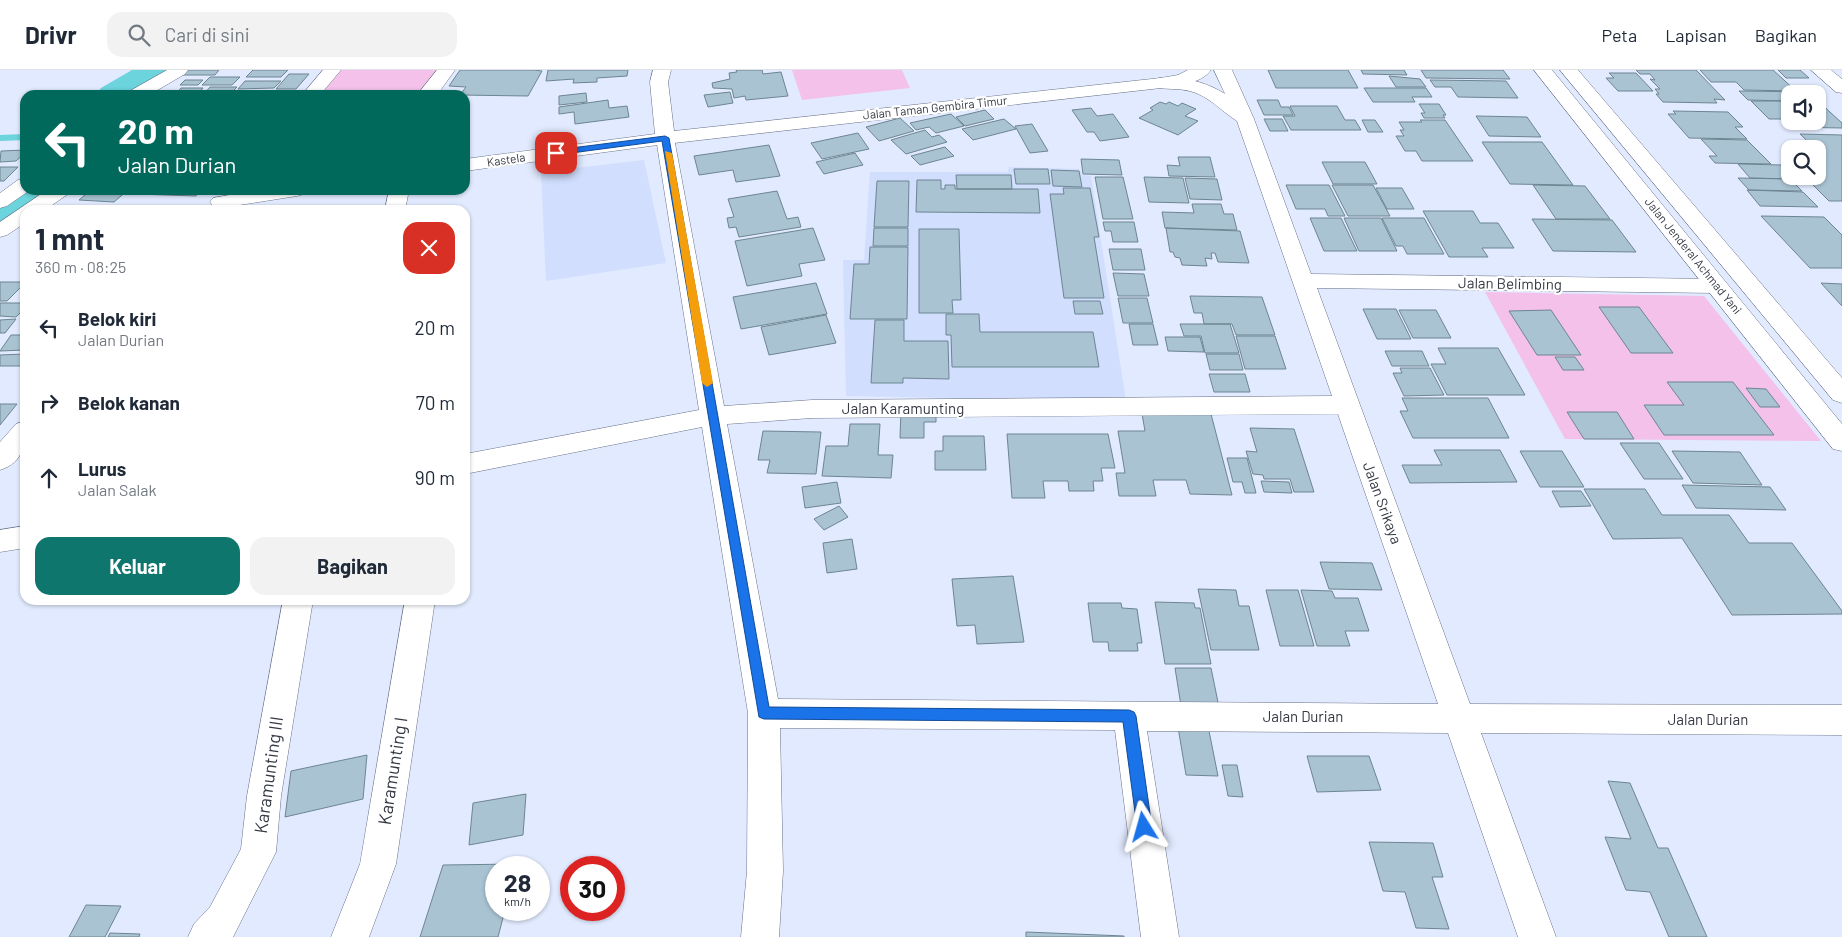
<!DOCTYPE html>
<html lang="id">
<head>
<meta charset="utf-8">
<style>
  :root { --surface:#fff; --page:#f2f2f3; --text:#1f2937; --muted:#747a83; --line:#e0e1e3; --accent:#0f766e }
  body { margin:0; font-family:Barlow,sans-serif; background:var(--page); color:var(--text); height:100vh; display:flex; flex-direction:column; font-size:19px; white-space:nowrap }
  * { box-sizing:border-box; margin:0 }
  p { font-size:16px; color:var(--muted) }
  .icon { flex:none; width:28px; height:28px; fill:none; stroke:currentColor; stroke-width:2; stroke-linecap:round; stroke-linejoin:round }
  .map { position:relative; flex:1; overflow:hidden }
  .sheet { position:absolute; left:20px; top:135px; width:450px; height:400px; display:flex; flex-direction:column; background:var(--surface); border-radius:15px; box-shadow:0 1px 4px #0004 }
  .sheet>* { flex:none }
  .guide { position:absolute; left:20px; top:20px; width:450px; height:105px; border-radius:15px; box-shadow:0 1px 4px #0004; background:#00695c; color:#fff; overflow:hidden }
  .fabs { position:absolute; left:1781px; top:15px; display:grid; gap:10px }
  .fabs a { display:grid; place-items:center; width:45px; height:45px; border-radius:10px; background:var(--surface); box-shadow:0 1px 4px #0004; font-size:25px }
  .speed { position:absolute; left:485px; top:786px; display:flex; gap:10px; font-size:25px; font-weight:700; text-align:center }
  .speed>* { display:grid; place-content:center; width:65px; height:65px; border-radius:50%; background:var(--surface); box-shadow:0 1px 4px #0004; line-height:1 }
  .speed small { font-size:12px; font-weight:400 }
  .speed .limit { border:8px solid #d22; background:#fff; color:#111 }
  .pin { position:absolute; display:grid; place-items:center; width:42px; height:42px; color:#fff; margin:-21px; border-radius:10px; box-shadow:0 2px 8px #0006 }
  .me { position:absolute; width:55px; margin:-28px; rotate:352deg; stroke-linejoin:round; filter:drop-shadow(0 0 4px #0008) }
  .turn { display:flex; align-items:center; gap:18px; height:105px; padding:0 15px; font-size:22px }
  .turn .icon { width:65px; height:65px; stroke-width:2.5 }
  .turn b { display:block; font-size:35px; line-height:42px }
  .round { display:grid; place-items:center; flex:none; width:52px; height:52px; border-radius:15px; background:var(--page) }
  .head { display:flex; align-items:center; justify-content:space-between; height:85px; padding:0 15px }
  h1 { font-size:30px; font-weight:700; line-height:38px }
  .action { display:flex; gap:10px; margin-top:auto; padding:10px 15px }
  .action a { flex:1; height:58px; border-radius:15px; background:var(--accent); color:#fff; font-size:20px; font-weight:700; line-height:58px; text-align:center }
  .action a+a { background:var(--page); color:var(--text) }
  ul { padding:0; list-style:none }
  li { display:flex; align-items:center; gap:15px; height:75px; padding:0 15px }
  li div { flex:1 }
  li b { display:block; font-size:19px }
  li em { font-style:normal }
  header { display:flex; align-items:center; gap:30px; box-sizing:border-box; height:70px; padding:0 25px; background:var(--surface); border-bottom:1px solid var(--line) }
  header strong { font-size:24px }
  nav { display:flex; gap:28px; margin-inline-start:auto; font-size:18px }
  .search { width:350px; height:45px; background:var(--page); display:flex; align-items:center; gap:12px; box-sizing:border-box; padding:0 18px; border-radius:15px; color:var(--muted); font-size:19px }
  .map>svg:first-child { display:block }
  .built { fill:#d1defe }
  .green { fill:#f4c1ea }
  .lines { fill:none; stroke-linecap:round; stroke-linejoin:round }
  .stream { stroke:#6bd4dc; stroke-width:6 }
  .river { fill:#6bd4dc; fill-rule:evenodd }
  .building { fill:#a9c3d2; stroke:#6d8593 }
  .street-casing { stroke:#697287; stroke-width:1 }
  .secondary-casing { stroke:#697287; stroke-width:1 }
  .highway-casing { stroke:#697287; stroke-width:1 }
  .street { fill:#fff; fill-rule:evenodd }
  .secondary { fill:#fff; fill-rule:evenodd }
  .highway { fill:#fff; fill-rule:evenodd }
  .route { fill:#1a73e8; stroke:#114b97 }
  .slow { fill:#f59e0b }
  .labels { text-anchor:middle; stroke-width:4.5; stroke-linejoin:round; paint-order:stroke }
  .far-street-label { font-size:12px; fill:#353943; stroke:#fff }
  .street-label { font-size:15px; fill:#353943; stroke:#fff }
  .near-street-label { font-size:18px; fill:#353943; stroke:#fff }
</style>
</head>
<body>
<header>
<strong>Drivr</strong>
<div class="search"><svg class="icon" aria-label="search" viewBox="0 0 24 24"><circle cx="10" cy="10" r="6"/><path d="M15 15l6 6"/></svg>Cari di sini</div>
<nav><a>Peta</a><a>Lapisan</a><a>Bagikan</a></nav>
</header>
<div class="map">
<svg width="1842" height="867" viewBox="0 0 1842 867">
  <rect width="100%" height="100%" fill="#e1eafe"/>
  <path class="built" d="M 644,90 L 666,193 L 546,211 L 541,102 Z
    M 1009,97 L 1080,99 L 1082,105 L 1091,106 L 1126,331 L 846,326 L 843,190 L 864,190 L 870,102 L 1008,102 Z"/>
  <path class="green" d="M 338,0 L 439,0 L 420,21 L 413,25 L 317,25 Z
    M 792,0 L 902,0 L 910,18 L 802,30 Z
    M 1485,222 L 1704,226 L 1821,371 L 1565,369 Z"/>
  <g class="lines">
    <path class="stream" d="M 0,68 L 25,67"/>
    <path class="river" d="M 132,0 L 171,0 L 166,7 L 136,25 L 96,25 L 101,18 Z
      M 25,111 L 25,120 L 53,120 L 47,128 L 25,140 L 25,142 L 14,149 L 0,153 L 0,125 Z"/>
  </g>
  <path class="building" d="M 187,0 L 219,0 L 215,5 L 182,5 Z
    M 253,0 L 288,0 L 281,7 L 246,7 Z
    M 460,0 L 534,0 L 542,1 L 528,26 L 460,25 L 466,17 L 449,16 Z
    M 548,0 L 628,0 L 627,6 L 597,8 L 597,12 L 573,13 L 574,9 L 546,11 Z
    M 736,0 L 762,0 L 763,4 L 781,2 L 788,26 L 746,30 L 745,26 L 734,28 L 732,19 L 713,18 L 712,13 L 730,9 L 729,3 L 737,2 Z
    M 1268,0 L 1348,0 L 1358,18 L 1276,18 Z
    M 1361,0 L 1404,0 L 1407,5 L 1363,4 Z
    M 1421,0 L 1503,0 L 1510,9 L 1426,8 Z
    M 1636,0 L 1696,0 L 1725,30 L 1714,29 L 1717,33 L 1663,32 L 1656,24 L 1659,24 L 1655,19 L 1660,19 L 1650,9 L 1655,10 L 1650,4 L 1640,4 Z
    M 1700,0 L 1773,0 L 1796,21 L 1744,20 L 1736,12 L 1711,12 Z
    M 1778,0 L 1800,0 L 1809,8 L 1786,8 Z
    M 1609,3 L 1636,3 L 1653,21 L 1618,21 L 1606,8 L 1614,8 Z
    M 289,4 L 309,4 L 296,19 L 276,19 Z
    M 1389,6 L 1420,9 L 1426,17 L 1396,17 Z
    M 210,7 L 240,7 L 232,15 L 202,15 Z
    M 185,10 L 203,10 L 198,15 L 180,15 Z
    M 1430,10 L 1506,11 L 1518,28 L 1458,27 L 1451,17 L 1435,17 Z
    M 245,11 L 281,11 L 274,18 L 238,19 Z
    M 210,17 L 237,17 L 230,24 L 203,25 Z
    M 181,18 L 203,18 L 197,25 L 175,25 Z
    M 1364,18 L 1426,18 L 1432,27 L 1412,27 L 1415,32 L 1373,32 Z
    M 242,21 L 287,21 L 283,25 L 238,25 Z
    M 1739,21 L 1813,22 L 1814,24 L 1790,24 L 1790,31 L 1748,30 Z
    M 730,22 L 733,33 L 708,37 L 704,25 Z
    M 586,23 L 587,32 L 559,35 L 559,26 Z
    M 608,30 L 609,38 L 627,36 L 629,47 L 575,54 L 574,42 L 559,44 L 559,37 Z
    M 1257,30 L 1278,30 L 1281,37 L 1289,37 L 1293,45 L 1264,45 Z
    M 1751,31 L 1790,31 L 1790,51 L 1818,51 L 1819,32 L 1842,53 L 1842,58 L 1790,57 L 1782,49 L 1769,49 Z
    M 1160,32 L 1166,34 L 1169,32 L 1178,36 L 1182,33 L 1196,39 L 1185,46 L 1198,51 L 1178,65 L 1139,48 L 1153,40 L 1150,38 Z
    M 1419,34 L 1439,34 L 1446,45 L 1443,45 L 1445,48 L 1424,48 L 1421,43 L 1425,43 Z
    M 1290,36 L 1337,36 L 1345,50 L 1355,50 L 1361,60 L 1291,60 L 1283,46 L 1295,46 Z
    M 1091,38 L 1097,46 L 1113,44 L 1129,67 L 1100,71 L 1094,62 L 1087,62 L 1072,40 Z
    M 985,40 L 994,49 L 965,56 L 956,47 Z
    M 1673,41 L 1728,42 L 1743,57 L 1735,57 L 1747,69 L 1689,68 L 1668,44 L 1676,44 Z
    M 951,44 L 964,56 L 936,63 L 929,57 L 916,60 L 910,53 Z
    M 1476,46 L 1527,47 L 1541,67 L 1489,66 Z
    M 900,48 L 914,61 L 879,71 L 866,57 Z
    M 1004,49 L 1016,59 L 973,70 L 962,59 Z
    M 1264,49 L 1282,49 L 1288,61 L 1270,61 Z
    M 1362,50 L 1375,50 L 1383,62 L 1368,62 Z
    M 1420,50 L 1445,50 L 1473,91 L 1422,91 L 1416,81 L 1405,81 L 1396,66 L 1404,66 L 1400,60 L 1404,60 L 1399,52 L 1422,52 Z
    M 1032,54 L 1048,81 L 1030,83 L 1015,56 Z
    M 925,60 L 932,67 L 939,65 L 947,72 L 906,84 L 891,70 Z
    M 858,63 L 869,79 L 822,89 L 811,73 Z
    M 1800,64 L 1842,65 L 1842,131 L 1829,131 L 1804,106 L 1818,106 L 1818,83 L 1820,83 Z
    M 1701,69 L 1747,70 L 1771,94 L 1715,93 L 1709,86 L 1717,86 Z
    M 1482,72 L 1542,72 L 1573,115 L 1510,114 Z
    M 769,75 L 780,106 L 736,112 L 733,100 L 699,105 L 694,86 Z
    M 945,77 L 954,86 L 920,95 L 911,86 Z
    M 25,80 L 25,83 L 16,91 L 0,92 L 1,81 Z
    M 855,83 L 863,95 L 824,104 L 816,92 Z
    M 1178,87 L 1210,87 L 1215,107 L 1169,106 L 1167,95 L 1180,96 Z
    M 1081,89 L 1119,90 L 1122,105 L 1083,104 Z
    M 1322,92 L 1365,92 L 1377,114 L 1333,114 Z
    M 1738,94 L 1782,95 L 1790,103 L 1790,106 L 1795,109 L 1750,108 Z
    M 0,97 L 18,97 L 4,111 L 0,111 Z
    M 1014,99 L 1048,99 L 1050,114 L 1016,114 Z
    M 1051,100 L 1079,101 L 1082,117 L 1053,116 Z
    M 956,105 L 1011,105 L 1012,119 L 957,119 Z
    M 1095,107 L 1123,107 L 1133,149 L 1103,149 Z
    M 1144,107 L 1183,108 L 1189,133 L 1149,132 Z
    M 1185,108 L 1217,109 L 1222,130 L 1190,129 Z
    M 1738,108 L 1790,109 L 1802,121 L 1749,120 Z
    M 917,110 L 941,110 L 941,119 L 945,119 L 945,115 L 955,115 L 955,119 L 1038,119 L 1040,143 L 916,142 Z
    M 877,111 L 909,111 L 908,157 L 874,157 Z
    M 1286,115 L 1329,115 L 1345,146 L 1328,146 L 1325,139 L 1296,139 Z
    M 1332,115 L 1373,115 L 1390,146 L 1348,146 Z
    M 1533,115 L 1585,116 L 1610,149 L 1556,149 Z
    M 1063,118 L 1090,118 L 1099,167 L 1094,167 L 1104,228 L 1064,228 L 1050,124 L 1064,124 Z
    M 1376,118 L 1402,118 L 1414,139 L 1387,139 Z
    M 91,120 L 128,120 L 114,132 L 79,130 Z
    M 141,120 L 201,120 L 196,126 L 136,124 Z
    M 1747,120 L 1803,122 L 1818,137 L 1760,136 Z
    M 777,121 L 787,149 L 798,147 L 801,157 L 739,167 L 736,157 L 729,158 L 727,148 L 734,147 L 728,129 Z
    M 1192,134 L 1221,134 L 1224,144 L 1233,144 L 1237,160 L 1165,158 L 1162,142 L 1194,143 Z
    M 130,138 L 190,140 L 128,140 Z
    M 1423,141 L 1473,141 L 1480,153 L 1498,153 L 1514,178 L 1482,178 L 1488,187 L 1449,187 Z
    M 1761,146 L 1824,147 L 1842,165 L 1842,198 L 1810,198 Z
    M 1310,148 L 1341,148 L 1357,181 L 1324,181 Z
    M 1344,148 L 1381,148 L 1397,181 L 1359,181 Z
    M 1382,148 L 1424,148 L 1444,184 L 1407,184 L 1403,176 L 1396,176 Z
    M 1532,149 L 1612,150 L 1636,182 L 1553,181 Z
    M 1103,152 L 1134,152 L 1138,172 L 1113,172 L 1111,161 L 1105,161 Z
    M 813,158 L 825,190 L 799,194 L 802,206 L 747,216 L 735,171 Z
    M 874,158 L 908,158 L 908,176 L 873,176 Z
    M 1166,158 L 1240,161 L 1249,193 L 1218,192 L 1215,183 L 1211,183 L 1212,189 L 1205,188 L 1207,196 L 1182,195 L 1180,188 L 1175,187 L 1173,182 L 1170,182 Z
    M 919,159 L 959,159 L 961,230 L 952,230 L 953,243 L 919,243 Z
    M 870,177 L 908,177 L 907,249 L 850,249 L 854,194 L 869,194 Z
    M 1109,179 L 1141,179 L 1145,200 L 1113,200 Z
    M 1113,203 L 1144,204 L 1149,226 L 1118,226 Z
    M 0,212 L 25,212 L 25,213 L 7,231 L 0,231 Z
    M 816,213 L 827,244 L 741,259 L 733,227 Z
    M 1821,213 L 1842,214 L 1842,236 Z
    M 1190,226 L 1262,227 L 1275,265 L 1236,265 L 1232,254 L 1204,254 L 1202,243 L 1194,243 Z
    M 1118,228 L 1147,228 L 1153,253 L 1123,253 Z
    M 1073,231 L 1100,231 L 1103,244 L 1075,244 Z
    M 0,233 L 25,233 L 25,238 L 16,247 L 0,246 Z
    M 1599,237 L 1639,237 L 1673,283 L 1631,283 Z
    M 1363,239 L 1396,239 L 1411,269 L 1377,269 Z
    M 1399,240 L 1436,240 L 1451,268 L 1413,268 Z
    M 1551,240 L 1581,285 L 1537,285 L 1509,241 Z
    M 946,244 L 979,244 L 980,262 L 1093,262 L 1099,297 L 952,297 L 951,265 L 946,265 Z
    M 826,245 L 836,273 L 769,285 L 761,257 Z
    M 16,249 L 5,263 L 0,263 L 0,250 Z
    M 875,250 L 904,250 L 904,271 L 948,271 L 949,309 L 903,308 L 903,313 L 871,313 Z
    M 1129,254 L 1153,254 L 1158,275 L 1133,275 Z
    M 1180,254 L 1230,254 L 1239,283 L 1205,283 L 1201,266 L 1184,266 Z
    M 11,265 L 25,265 L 25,280 L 0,281 Z
    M 1236,266 L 1275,266 L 1286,299 L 1245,299 Z
    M 1165,267 L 1200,267 L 1204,282 L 1168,281 Z
    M 1438,278 L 1498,278 L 1525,325 L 1447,325 L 1431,294 L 1446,294 Z
    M 1385,281 L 1422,281 L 1429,296 L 1392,296 Z
    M 25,284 L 24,296 L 0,296 L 0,285 Z
    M 1206,284 L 1239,284 L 1243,300 L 1210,300 Z
    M 1555,287 L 1575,287 L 1584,300 L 1563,300 Z
    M 1400,298 L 1430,298 L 1444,325 L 1404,326 L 1393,303 L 1402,303 Z
    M 1209,304 L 1245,304 L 1250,322 L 1214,322 Z
    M 1667,312 L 1733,312 L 1774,365 L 1664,365 L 1644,335 L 1684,335 Z
    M 1746,318 L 1766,319 L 1780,337 L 1760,337 Z
    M 1402,328 L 1488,328 L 1509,368 L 1413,368 L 1400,341 L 1408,341 Z
    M 0,334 L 17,334 L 0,355 Z
    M 901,340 L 936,341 L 936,352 L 924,352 L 924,368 L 900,368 Z
    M 1567,342 L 1617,342 L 1634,369 L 1584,369 Z
    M 1142,344 L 1211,344 L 1232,425 L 1190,424 L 1186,410 L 1153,410 L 1156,426 L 1119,426 L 1116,403 L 1125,403 L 1118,361 L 1145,361 Z
    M 850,354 L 880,354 L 878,385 L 893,385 L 891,408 L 822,406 L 826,376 L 848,376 Z
    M 1250,358 L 1294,359 L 1314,422 L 1294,422 L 1290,409 L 1264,409 L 1263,405 L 1253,404 L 1246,381 L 1257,382 Z
    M 763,361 L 821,362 L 816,404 L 767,403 L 770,390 L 758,390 Z
    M 1007,364 L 1108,364 L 1115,398 L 1101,398 L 1103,411 L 1093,411 L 1094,421 L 1069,421 L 1068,411 L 1043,411 L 1045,428 L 1012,428 Z
    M 943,366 L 984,366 L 986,400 L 935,400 L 935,381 L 943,381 Z
    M 1620,373 L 1659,373 L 1683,409 L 1644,409 Z
    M 1434,380 L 1500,380 L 1517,412 L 1410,413 L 1402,395 L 1442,395 Z
    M 1520,381 L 1562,381 L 1584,417 L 1540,417 Z
    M 1672,381 L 1740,382 L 1762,415 L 1693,413 Z
    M 1227,388 L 1247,388 L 1256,423 L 1245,423 L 1242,412 L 1233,412 Z
    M 1261,411 L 1289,412 L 1292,423 L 1264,422 Z
    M 837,412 L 841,433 L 805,438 L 802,417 Z
    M 1682,415 L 1770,417 L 1786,440 L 1696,438 Z
    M 1584,419 L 1645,419 L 1662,445 L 1729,445 L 1749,473 L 1792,473 L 1842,541 L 1842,544 L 1732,545 L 1682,468 L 1613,469 Z
    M 1552,421 L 1581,421 L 1591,436 L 1560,437 Z
    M 839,436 L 848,447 L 824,460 L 814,449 Z
    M 852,469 L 857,499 L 827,503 L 823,473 Z
    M 1320,492 L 1372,493 L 1382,520 L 1329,519 Z
    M 1013,506 L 1024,572 L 977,574 L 975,555 L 957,556 L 952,509 Z
    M 1198,519 L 1236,520 L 1239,536 L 1249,536 L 1259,580 L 1211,580 Z
    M 1266,520 L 1298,520 L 1314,576 L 1280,576 Z
    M 1301,520 L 1332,521 L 1335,528 L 1358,528 L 1369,561 L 1345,561 L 1350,576 L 1317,576 Z
    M 1155,532 L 1194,533 L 1195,538 L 1200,538 L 1211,594 L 1165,594 Z
    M 1088,533 L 1121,533 L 1122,538 L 1137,539 L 1142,573 L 1137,573 L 1138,581 L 1109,581 L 1108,572 L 1093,572 Z
    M 1175,598 L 1211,598 L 1220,642 L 1182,642 Z
    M 1177,651 L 1207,651 L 1218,706 L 1186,705 Z
    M 367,685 L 363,729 L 285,747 L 291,701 Z
    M 1307,686 L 1369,686 L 1381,720 L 1317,722 Z
    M 1222,695 L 1237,695 L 1243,727 L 1228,726 Z
    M 1608,711 L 1630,713 L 1658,778 L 1668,778 L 1707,867 L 1669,867 L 1650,822 L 1626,820 L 1605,767 L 1631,769 Z
    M 526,724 L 523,765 L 469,775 L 473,733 Z
    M 1369,772 L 1433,773 L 1443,807 L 1432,807 L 1449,859 L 1416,858 L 1405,822 L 1383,821 Z
    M 517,794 L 516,798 L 496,798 L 496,840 L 505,840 L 498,867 L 420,867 L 443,795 Z
    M 86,835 L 121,836 L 105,867 L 69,867 Z
    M 1026,862 L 1124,866 L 1124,867 L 1026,867 Z
    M 110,863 L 140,864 L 139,867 L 108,867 Z"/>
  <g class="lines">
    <g class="street-casing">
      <path id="street" d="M 167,0 L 188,0 L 185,4 L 149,25 L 127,25 L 130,21 Z
        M 437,0 L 455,0 L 437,25 L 417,25 Z
        M 1214,0 L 1232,0 L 1254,49 L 1311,204 L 1717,209 L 1725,211 L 1728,216 L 1725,221 L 1717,223 L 1317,218 L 1470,634 L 1842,635 L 1842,665 L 1481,663 L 1556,867 L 1518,867 L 1448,663 L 1147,661 L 1179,867 L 1141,867 L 1115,660 L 780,658 L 783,801 L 779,867 L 741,867 L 747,801 L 748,643 L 702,357 L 465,404 L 465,384 L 699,340 L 656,68 L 658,64 L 665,62 L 672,64 L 674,68 L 724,336 L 812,330 L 1332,326 L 1237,51 C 1221,41 1209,26 1190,21 C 1179,18 1166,20 1155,17 L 1152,13 L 1155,9 C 1177,4 1207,12 1225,24 ZM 1338,344 L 1438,634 L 778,629 L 727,354 L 812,348 Z
        M 1811,0 L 1831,0 L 1842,9 L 1842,23 L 1836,22 Z
        M 25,108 L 25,120 L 30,120 L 7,136 L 0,138 L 0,123 L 18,110 Z
        M 47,120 L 71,120 L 68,124 L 45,140 L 25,140 L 25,153 L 7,165 L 0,167 L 0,152 Z
        M 389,120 L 409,120 L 405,140 L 385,140 Z
        M 25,456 L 25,478 L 0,482 L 0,460 Z
        M 283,530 L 313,530 L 281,726 L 276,782 L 233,867 L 188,867 L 194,854 L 210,837 L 241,779 L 247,726 Z
        M 405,530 L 435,530 L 396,794 L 369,867 L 331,867 L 360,794 Z"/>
    </g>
    <g class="secondary-casing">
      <path id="secondary" d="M 323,0 L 341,0 L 320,25 L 302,25 Z
        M 653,0 L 671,0 L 668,12 L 674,61 L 1161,8 L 1178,5 L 1188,0 L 1211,0 C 1201,14 1176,16 1161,18 L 665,74 L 465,101 L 465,89 L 655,64 L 650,12 Z
        M 258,120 L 307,120 L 304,124 L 297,126 L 220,138 L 213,136 L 210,132 L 213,128 Z
        M 25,351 C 25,373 25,392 0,400 L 0,372 L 16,354 Z"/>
    </g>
    <g class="highway-casing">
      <path id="highway" d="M 1534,0 L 1552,0 L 1842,354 L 1842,381 L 1833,379 Z
        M 1560,0 L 1578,0 L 1842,308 L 1842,333 L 1833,330 Z"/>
    </g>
    <use href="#street" class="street"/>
    <use href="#secondary" class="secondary"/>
    <use href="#highway" class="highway"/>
  </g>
  <path class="route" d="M 665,66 L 669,68 L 769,637 L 1129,640 L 1134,642 L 1136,646 L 1152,757 L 1150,762 L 1144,764 L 1139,762 L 1137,757 L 1123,652 L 764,649 L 759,647 L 662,71 L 556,85 L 552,83 L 556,80 Z"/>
  <path class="slow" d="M 665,81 L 672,83 L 713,313 L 707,317 L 702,313 Z"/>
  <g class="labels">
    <g class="far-street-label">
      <text transform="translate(935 38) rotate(-6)" y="4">Jalan Taman Gembira Timur</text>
      <text transform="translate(506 90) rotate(-8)" y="4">Kastela</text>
      <text transform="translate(1693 186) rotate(51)" y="4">Jalan Jenderal Achmad Yani</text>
    </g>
    <g class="street-label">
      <text transform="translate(1510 214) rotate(1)" y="5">Jalan Belimbing</text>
      <text x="903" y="344">Jalan Karamunting</text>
      <text transform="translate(1382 433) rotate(70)" y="5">Jalan Srikaya</text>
      <text x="1303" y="652">Jalan Durian</text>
      <text x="1708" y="655">Jalan Durian</text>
    </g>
    <g class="near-street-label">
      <text transform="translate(393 701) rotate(-81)" y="6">Karamunting I</text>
      <text transform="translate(269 705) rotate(-82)" y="6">Karamunting III</text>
    </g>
  </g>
</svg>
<div class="fabs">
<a><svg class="icon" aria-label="sound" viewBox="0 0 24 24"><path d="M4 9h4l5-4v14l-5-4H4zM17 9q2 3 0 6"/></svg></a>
<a><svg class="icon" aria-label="search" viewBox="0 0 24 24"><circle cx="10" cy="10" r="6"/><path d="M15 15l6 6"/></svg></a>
</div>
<div class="speed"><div>28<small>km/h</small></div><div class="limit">30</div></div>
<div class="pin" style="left:556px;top:83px;background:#d93025"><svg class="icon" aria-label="arrive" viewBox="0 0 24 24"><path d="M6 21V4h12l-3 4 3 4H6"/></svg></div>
<svg class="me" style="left:1144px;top:757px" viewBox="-20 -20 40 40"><path d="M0-17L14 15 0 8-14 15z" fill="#1a73e8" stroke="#fff" stroke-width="4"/></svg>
<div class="guide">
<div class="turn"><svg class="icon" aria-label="left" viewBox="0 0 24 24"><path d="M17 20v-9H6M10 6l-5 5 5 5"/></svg><div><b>20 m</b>Jalan Durian</div></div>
</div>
<section class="sheet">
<div class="head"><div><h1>1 mnt</h1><p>360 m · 08:25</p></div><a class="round" style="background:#d93025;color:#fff"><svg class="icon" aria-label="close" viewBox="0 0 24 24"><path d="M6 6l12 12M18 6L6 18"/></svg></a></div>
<ul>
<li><svg class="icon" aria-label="left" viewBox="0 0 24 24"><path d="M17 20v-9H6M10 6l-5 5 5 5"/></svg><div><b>Belok kiri</b><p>Jalan Durian</p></div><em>20 m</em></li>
<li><svg class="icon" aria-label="right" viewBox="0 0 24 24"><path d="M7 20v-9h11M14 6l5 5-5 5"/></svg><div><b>Belok kanan</b></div><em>70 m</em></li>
<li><svg class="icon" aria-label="ahead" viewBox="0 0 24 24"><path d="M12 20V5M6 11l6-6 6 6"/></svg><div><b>Lurus</b><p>Jalan Salak</p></div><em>90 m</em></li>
</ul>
<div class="action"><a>Keluar</a><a>Bagikan</a></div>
</section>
</div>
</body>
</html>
